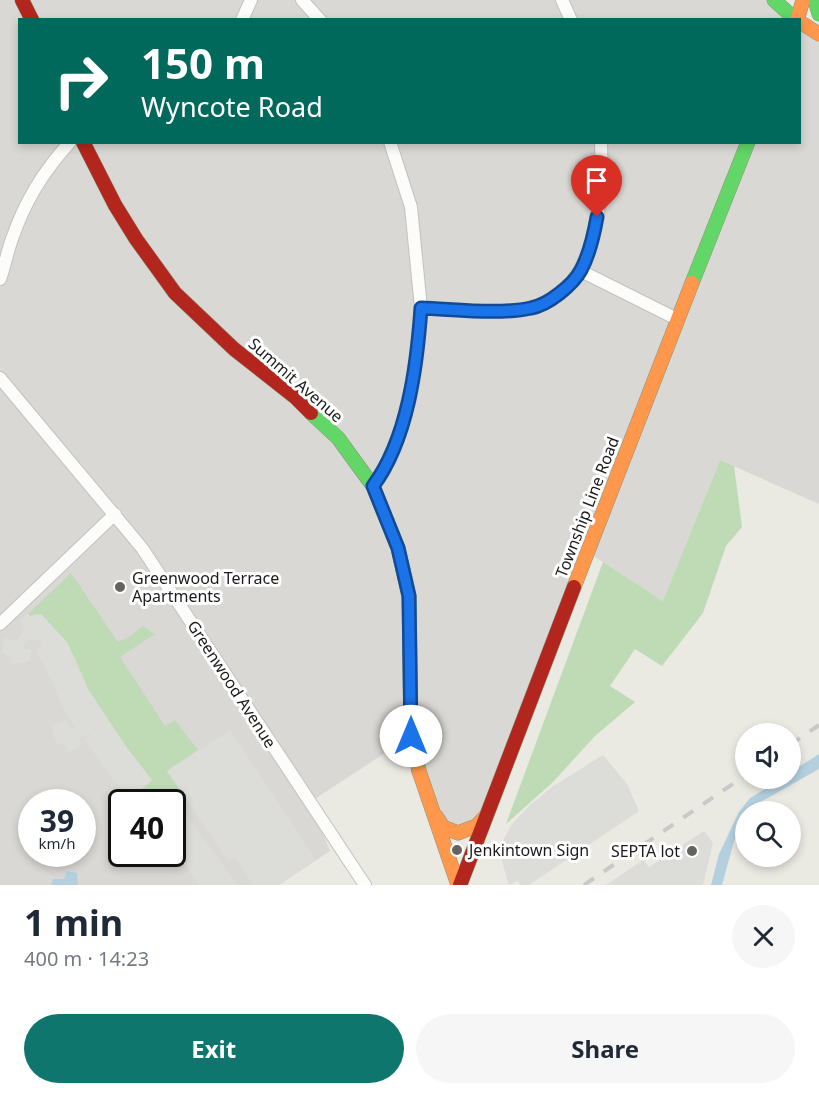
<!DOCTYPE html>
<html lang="en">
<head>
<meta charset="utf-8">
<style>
  :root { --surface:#fff; --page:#f6f6f7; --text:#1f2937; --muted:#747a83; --accent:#0f766e }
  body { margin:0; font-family:"Noto Sans",sans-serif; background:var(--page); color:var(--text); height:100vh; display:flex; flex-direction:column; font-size:22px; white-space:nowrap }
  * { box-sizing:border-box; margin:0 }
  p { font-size:20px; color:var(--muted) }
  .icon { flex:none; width:33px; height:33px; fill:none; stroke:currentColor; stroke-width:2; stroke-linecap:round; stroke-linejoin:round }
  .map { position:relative; height:885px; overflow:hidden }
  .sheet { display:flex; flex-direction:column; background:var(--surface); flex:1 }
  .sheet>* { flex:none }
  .guide { position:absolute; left:18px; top:18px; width:783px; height:126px; border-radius:0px; box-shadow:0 3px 9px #0003; background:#00695c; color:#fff; overflow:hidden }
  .tools { position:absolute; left:735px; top:723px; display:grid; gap:12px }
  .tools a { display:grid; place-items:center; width:66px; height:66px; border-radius:50%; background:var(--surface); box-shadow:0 3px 9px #0003; font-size:30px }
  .speed { position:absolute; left:18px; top:789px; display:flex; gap:12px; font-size:30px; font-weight:700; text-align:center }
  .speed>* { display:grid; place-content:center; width:78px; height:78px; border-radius:50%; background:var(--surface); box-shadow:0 3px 9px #0003; line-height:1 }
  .speed small { font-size:15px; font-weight:400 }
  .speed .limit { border:3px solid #111; border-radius:9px; background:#fff; color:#111 }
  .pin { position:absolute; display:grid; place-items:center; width:51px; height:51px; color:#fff; margin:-62px -26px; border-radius:50% 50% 50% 0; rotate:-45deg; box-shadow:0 0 6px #0007 }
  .pin .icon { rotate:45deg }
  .me { position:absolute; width:66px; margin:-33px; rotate:0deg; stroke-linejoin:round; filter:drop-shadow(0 0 4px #0008) }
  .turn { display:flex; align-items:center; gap:21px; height:126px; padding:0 24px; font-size:27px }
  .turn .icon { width:78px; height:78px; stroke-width:2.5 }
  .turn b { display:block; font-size:42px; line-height:51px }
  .round { display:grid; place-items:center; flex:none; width:63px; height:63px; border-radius:32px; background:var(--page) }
  .summary { display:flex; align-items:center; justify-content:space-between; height:102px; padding:0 24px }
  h1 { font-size:36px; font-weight:700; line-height:45px }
  .cta { display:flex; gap:12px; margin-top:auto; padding:12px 24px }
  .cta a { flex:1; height:69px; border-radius:36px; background:var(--accent); color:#fff; font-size:24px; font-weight:700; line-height:69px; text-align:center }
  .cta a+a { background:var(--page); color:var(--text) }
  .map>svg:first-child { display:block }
  .residential { fill:#d9d8d4; fill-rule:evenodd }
  .forest { fill:#bedbb6 }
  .parking { fill:#dcdcd9 }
  .water { fill:#b4d0df }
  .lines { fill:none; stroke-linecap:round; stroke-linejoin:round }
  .street-casing { stroke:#c2c2bf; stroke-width:14 }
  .fast-casing { stroke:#8e947a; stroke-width:15 }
  .slow-casing { stroke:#8e947a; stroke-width:15 }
  .jam-casing { stroke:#8e947a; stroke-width:15 }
  .street { stroke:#fcfcfb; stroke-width:12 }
  .fast { stroke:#63d668; stroke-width:14 }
  .slow { stroke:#ff974d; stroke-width:14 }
  .jam { stroke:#b3261e; stroke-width:14 }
  .rail { stroke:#c9c9c8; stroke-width:4; stroke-dasharray:12 12; stroke-linecap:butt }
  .route-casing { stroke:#114b97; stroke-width:15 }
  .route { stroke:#1a73e8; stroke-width:10 }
  .poi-dot { fill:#636361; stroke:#fff; stroke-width:2 }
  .labels { text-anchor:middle; stroke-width:6; stroke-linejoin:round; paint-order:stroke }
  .street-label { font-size:16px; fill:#1b1b1b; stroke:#fff }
  .poi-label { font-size:16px; fill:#1b1b1b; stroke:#fff; text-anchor:start }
</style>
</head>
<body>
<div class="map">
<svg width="819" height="885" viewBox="0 0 819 885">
  <rect width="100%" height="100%" fill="#eae9e2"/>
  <path class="residential" d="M 0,0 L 774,0 L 796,19 L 20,20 L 20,142 L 800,142 L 800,22 L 819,34 L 819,504 L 720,460 L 663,601 L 589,553 L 476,826 L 443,827 L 411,736 L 310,802 L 330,851 L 279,885 L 0,885 ZM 32,802 L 82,802 L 82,854 L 32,854 ZM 122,802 L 172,802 L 172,854 L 122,854 Z"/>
  <path class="forest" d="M 720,460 L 734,466 L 742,527 L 726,546 L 703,613 L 662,666 L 635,649 L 610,686 L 635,702 L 595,736 L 553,782 L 506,824 L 603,562 L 663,601 Z
    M 71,573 L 118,642 L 129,637 L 143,626 L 155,634 L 120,657 L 165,726 L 175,720 L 198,750 L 167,771 L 181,791 C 161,805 160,805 140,791 L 152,780 L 127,748 L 88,689 L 75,658 L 41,614 L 30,616 L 28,614 Z"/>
  <path class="parking" d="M 28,614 L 30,616 L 41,614 L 67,642 L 88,689 L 127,748 L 152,780 L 132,798 L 111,778 L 84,738 L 90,736 L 90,734 L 80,737 L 81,747 L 68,752 L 64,743 L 57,745 L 51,726 L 67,720 L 71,729 L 83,725 L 75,726 L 62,707 L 53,683 L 36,650 L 42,645 L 39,641 L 34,639 L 29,640 L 23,646 L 24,649 L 31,650 L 30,661 L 11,665 L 10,656 L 1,653 L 5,637 L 15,641 L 22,633 L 24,626 L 20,621 Z
    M 230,730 L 316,860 L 279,885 L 253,885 L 235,857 L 228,861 L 167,771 Z
    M 603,755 L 627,784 L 639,811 L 529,885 L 520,885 L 518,881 L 509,885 L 502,862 L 504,839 L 512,824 L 530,805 L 552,787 Z
    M 173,798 L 238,885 L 199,885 L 173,849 L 172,802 L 167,802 Z
    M 704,831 L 713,843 L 703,885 L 606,885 L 643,860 L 649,867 Z"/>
  <path class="water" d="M 819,754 L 819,769 L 757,804 L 752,811 L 746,812 L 745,822 L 734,841 L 722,885 L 711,885 L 719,854 L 739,812 L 750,798 L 781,779 L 790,778 L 791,772 Z
    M 67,871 L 77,873 L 78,885 L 51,885 L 53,879 L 64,879 Z"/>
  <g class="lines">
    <g class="street-casing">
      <path id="street" d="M 302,0 L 320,20
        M 562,0 L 571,20
        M 242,20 L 251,0
        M 581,271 L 677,319
        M 0,279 C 5,266 7,252 12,239 C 25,201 43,172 70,142
        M 421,308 C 452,309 502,315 531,308 C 598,293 603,197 601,142
        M 0,378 L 142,548 L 365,885
        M 373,486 L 383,473 L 401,428 L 407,405 L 415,370 L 421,308 L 411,207 L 390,142
        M 0,624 L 115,514"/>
    </g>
    <g class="fast-casing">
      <path id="fast" d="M 774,0 L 796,20
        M 815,0 L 819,14
        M 692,283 L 748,142
        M 311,413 L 338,438 L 373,486 L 398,548 L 409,596 L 411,736 L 419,771"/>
    </g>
    <g class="slow-casing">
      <path id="slow" d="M 797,20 L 803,0
        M 800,22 L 819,34
        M 574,587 L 692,283
        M 419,771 L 458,885
        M 436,816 L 443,827 L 458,833 L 476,826 L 485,817"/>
    </g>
    <g class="jam-casing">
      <path id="jam" d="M 22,0 L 32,20
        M 83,142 L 115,205 L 136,239 L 175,293 L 234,349 L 295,397 L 311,413
        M 460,885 L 574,587"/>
    </g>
    <use href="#street" class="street"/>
    <use href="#fast" class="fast"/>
    <use href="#slow" class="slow"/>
    <use href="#jam" class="jam"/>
    <path class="rail" d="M 790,745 L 819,725
      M 584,885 L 746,775"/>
  </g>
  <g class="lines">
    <g class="route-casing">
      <path id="route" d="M 411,736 L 409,596 L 398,548 L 373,486 C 408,439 417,365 421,308 C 453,309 500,315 531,308 C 548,305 573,285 581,270 C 589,255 594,234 597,217"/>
    </g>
    <use href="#route" class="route"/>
  </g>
  <g class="poi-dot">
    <circle cx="120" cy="587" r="6"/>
    <circle cx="457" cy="850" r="6"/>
    <circle cx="692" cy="851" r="6"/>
  </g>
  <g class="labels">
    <g class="street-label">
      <text transform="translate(296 380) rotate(41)" y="6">Summit Avenue</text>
      <text transform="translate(587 507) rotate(-69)" y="6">Township Line Road</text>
      <text transform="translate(232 684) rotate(57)" y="6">Greenwood Avenue</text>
    </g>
    <g class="poi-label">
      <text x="132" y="584">Greenwood Terrace<tspan x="132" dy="18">Apartments</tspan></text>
      <text x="469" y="856">Jenkintown Sign</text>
      <text x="680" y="857" text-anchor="end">SEPTA lot</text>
    </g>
  </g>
</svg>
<div class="tools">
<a><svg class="icon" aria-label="sound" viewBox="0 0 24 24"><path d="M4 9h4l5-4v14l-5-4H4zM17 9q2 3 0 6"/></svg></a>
<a><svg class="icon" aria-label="search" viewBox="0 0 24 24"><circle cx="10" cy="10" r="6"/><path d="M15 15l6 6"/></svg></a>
</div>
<div class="speed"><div>39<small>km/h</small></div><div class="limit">40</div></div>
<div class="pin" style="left:597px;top:217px;background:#d93025"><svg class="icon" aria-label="arrive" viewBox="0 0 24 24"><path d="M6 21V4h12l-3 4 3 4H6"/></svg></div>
<svg class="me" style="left:411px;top:736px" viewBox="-20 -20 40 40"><circle r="19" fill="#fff"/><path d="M0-13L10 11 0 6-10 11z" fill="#1a73e8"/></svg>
<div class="guide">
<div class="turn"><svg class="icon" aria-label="right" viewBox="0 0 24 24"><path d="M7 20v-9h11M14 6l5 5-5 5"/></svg><div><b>150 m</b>Wyncote Road</div></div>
</div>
</div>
<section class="sheet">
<div class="summary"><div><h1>1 min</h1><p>400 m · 14:23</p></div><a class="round"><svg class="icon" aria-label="close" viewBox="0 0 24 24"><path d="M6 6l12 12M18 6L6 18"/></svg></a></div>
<div class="cta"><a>Exit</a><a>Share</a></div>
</section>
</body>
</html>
